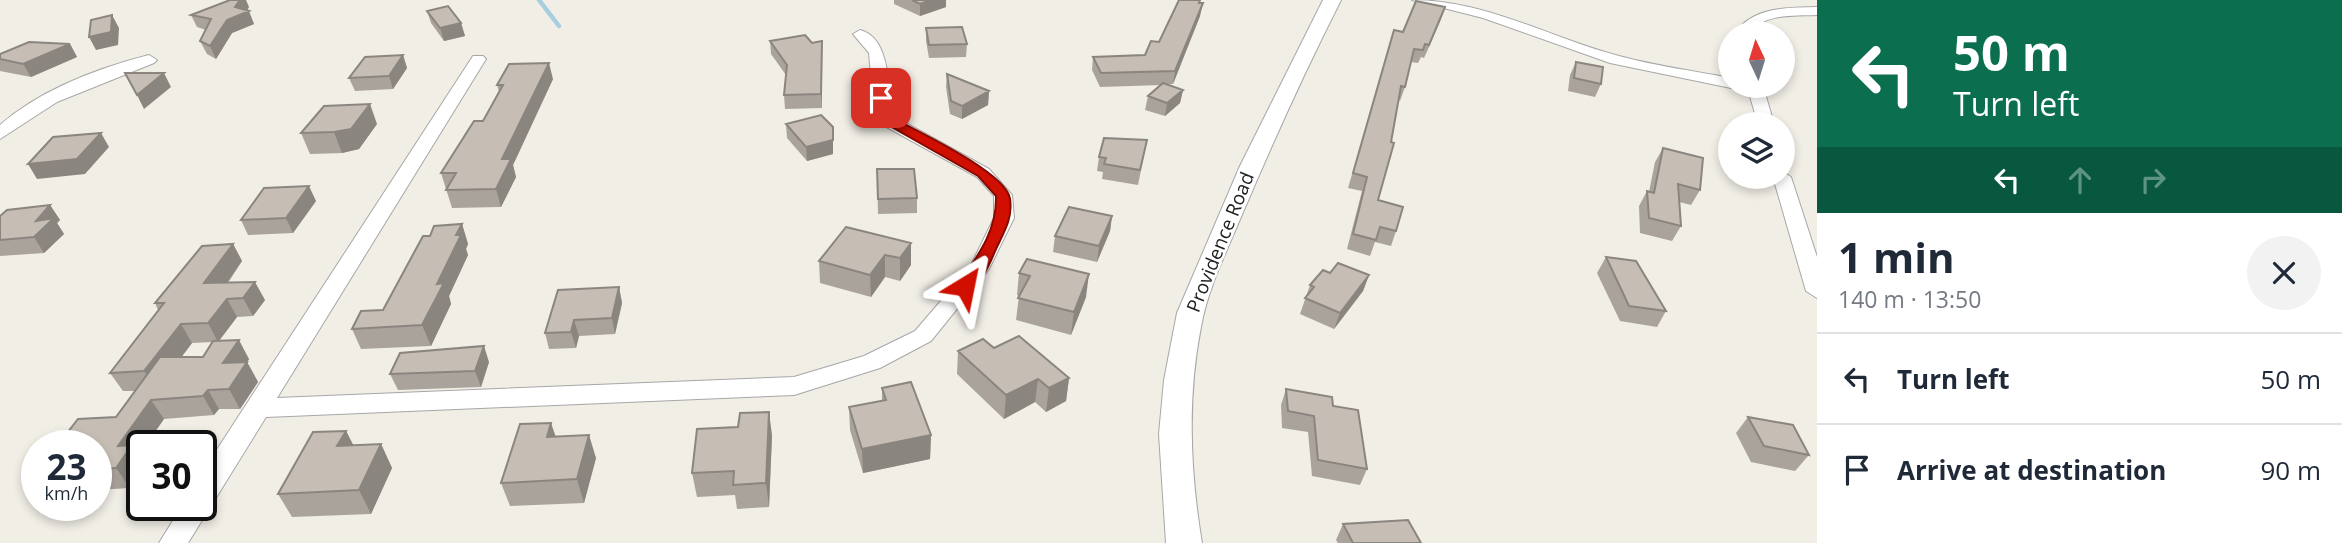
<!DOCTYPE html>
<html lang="en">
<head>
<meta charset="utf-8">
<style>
  :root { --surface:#fff; --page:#f2f2f3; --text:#1f2937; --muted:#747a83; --line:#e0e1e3 }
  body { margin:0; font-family:"Open Sans",sans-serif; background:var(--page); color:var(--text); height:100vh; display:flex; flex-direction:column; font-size:26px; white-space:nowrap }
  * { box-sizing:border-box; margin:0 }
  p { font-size:23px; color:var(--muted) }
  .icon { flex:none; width:38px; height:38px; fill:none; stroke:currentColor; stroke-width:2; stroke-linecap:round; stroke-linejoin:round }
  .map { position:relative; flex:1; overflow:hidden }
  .panel { display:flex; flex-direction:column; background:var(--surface); width:525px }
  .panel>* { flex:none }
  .hud { background:#0b6e4f; color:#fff; overflow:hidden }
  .needle { width:46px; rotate:356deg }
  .fabs { position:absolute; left:1718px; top:21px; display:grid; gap:14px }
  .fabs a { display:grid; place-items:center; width:77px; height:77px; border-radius:50%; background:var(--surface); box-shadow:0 4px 10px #0003; font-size:35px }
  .speed { position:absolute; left:21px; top:430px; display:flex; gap:14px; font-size:35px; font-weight:700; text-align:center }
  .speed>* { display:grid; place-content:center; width:91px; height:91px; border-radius:50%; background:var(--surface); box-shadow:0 4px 10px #0003; line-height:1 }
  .speed small { font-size:18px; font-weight:400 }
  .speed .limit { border:4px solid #111; border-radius:10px; background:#fff; color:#111 }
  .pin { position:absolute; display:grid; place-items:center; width:60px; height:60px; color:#fff; margin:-30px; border-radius:14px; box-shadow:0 4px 10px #0006 }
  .me { position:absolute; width:77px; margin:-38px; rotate:35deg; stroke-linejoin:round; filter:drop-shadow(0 0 5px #0008) }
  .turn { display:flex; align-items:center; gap:24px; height:147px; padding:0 21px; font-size:32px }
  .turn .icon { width:91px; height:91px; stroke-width:2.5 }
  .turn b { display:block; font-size:49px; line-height:60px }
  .lanes { display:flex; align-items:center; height:66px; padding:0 21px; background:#0003; justify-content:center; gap:35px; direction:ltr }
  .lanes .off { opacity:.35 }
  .round { display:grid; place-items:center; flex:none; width:74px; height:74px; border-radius:37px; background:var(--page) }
  .overview { display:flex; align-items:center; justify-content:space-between; height:119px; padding:0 21px }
  h1 { font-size:42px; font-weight:700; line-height:52px }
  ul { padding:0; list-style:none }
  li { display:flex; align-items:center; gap:21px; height:91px; padding:0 21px; border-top:2px solid var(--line) }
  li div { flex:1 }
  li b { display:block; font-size:26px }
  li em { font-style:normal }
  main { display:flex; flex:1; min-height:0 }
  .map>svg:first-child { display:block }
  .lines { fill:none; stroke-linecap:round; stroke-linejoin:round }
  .stream { stroke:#a6cedf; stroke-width:4.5 }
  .minor-casing { stroke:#a7a7a7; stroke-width:2 }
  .tertiary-casing { stroke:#a7a7a7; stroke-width:2 }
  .minor { fill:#fff; fill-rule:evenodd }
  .tertiary { fill:#fff; fill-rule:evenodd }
  .wall { fill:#aaa39c; fill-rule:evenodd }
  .shaded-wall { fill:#8b857f }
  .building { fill:#c6beb5; stroke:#8b857f; stroke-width:2 }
  .route { fill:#d00f00; stroke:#870a00; stroke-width:2 }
  .labels { text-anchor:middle; stroke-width:5; stroke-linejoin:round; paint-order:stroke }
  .street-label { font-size:19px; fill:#202020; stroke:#fff }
</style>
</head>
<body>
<main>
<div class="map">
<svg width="1817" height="543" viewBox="0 0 1817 543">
  <rect width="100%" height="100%" fill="#f1eee6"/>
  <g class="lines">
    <path class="stream" d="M 539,0 L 559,26"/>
    <g class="minor-casing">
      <path id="minor" d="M 1412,0 C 1486,0 1550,38 1619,56 C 1656,66 1694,71 1731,78 L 1731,86 L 1737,86 L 1731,88 L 1610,63 L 1483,18 Z
        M 1817,7 L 1817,15 C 1794,16 1764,13 1749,33 L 1735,33 C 1754,6 1787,8 1817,7 Z
        M 860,30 C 892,38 887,92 895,117 L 989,169 L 1012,195 L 1014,218 L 989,269 L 931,341 L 880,368 L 794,395 L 266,417 L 188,543 L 159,543 L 182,506 L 201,506 L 201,474 L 473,56 L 483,56 L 486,59 L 277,398 L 794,377 L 864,356 L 915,331 L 970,267 L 994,218 L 994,196 L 977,177 L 881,124 L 873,98 L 869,53 L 853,34 Z
        M 149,55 L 157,60 L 154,63 L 57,102 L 0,139 L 0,125 C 40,90 98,68 149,55 Z
        M 1747,86 L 1763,86 L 1774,124 L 1758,124 Z
        M 1783,172 L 1791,177 L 1817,257 L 1817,298 L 1806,291 L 1773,177 L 1783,177 Z"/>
    </g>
    <g class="tertiary-casing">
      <path id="tertiary" d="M 1323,0 L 1341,0 C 1305,71 1272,144 1241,217 C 1226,253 1208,288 1201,327 C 1187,398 1190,471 1202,543 L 1166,543 L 1159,434 L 1164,380 L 1177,313 L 1240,166 Z"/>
    </g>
    <use href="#minor" class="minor"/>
    <use href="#tertiary" class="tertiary"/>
  </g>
  <path class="wall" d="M 894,0 L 946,0 L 946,7 L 920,16 L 894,4 Z
    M 1201,3 L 1200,16 L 1173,84 L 1166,84 L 1183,90 L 1180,103 L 1165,116 L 1145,110 L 1148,96 L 1162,85 L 1100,87 L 1092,70 L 1093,57 L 1145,55 Z
    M 249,7 L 247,11 L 254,24 L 232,33 L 216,59 L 207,54 L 200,41 L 206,30 L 197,27 L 191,15 Z
    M 1445,7 L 1424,58 L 1421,57 L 1418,63 L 1411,62 L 1405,87 L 1400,101 L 1399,100 L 1378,200 L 1396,231 L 1391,246 L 1375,242 L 1370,256 L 1347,249 L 1362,191 L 1348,188 L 1390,43 L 1403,32 Z
    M 427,11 L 461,23 L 465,36 L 444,41 L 431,23 Z
    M 926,28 L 967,44 L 966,57 L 929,58 L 926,41 Z
    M 770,41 L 822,54 L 822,108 L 785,109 L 784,95 L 786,75 L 771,54 Z
    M 70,44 L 77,57 L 31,77 L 0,71 L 0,54 Z
    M 403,55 L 407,68 L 393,89 L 355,91 L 349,78 Z
    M 1576,62 L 1601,84 L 1595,97 L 1568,91 L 1570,75 Z
    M 947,74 L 989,91 L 988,105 L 962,119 L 950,114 L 946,87 Z
    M 553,79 L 513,165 L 516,177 L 501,207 L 452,208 L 441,173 L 483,121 L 499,92 L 497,85 Z
    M 377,124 L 359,149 L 342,153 L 310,154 L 301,133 Z
    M 786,124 L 833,141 L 833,154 L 807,161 L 787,138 Z
    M 1147,140 L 1138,185 L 1102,179 L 1103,172 L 1097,171 L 1099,157 Z
    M 1663,148 L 1700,190 L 1691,205 L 1679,202 L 1681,226 L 1672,241 L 1640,233 L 1639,206 L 1647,191 L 1649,192 L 1655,162 Z
    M 877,169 L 917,198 L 917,213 L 878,214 Z
    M 316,201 L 293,233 L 248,235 L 241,220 Z
    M 50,205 L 60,220 L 57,223 L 64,234 L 44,253 L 0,256 L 0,216 Z
    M 1112,216 L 1110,231 L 1097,262 L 1053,252 L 1055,236 Z
    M 462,224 L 468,244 L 466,249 L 468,255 L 449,296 L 451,304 L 431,346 L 361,349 L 352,329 L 383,310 L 430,236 Z
    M 911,243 L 911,265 L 900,281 L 885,277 L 871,297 L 820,283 L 819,261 Z
    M 233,244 L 242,261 L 228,283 L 265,300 L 253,316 L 237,317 L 219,341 L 249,359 L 247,362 L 258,382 L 240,409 L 219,409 L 214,415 L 164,419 L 145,446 L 142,446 L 142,451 L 139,455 L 130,488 L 96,490 L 96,446 L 135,391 L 123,391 L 110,373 L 158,310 L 155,303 ZM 213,342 L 203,357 L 181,357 L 192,343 Z
    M 1606,257 L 1666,311 L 1657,327 L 1620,321 L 1597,273 Z
    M 1027,259 L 1086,297 L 1071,335 L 1016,320 L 1019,296 L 1017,295 L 1019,273 Z
    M 1330,273 L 1369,275 L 1363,291 L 1334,329 L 1300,314 L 1310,285 Z
    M 619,287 L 622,303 L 615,334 L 579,336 L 576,348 L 549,349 L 545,333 Z
    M 994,348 L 1069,378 L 1066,401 L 1046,412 L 1035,402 L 1004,419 L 957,374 L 958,351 Z
    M 489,362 L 481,387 L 398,390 L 390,374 Z
    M 882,388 L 931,435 L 930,459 L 863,473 L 850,430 L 849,407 L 882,401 Z
    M 1286,389 L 1333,406 L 1367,469 L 1360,485 L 1312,476 L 1308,432 L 1282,428 L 1281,405 Z
    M 1748,417 L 1809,455 L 1795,471 L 1751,462 L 1736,433 Z
    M 346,431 L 353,445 L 381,444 L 392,468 L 371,514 L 292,517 L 278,494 Z
    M 772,435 L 769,507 L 737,509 L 735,495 L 697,497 L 692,473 Z
    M 556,436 L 596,458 L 584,503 L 510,506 L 501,483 Z
    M 1343,524 L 1421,543 L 1338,543 L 1336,540 Z"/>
  <path class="shaded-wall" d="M 240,0 L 246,0 L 249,7 L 245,13 L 249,11 L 254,24 L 232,33 L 216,59 L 210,46 Z
    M 931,0 L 946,0 L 946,7 L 920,16 L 920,4 Z
    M 1203,3 L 1200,16 L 1173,84 L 1175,71 Z
    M 1445,7 L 1441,19 L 1424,58 L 1429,45 Z
    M 112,15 L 119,28 L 118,45 L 96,50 L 89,37 Z
    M 461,23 L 465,36 L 444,41 L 440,28 Z
    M 822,41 L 822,108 L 821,94 Z
    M 70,44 L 77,57 L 31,77 L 23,64 Z
    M 403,55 L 407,68 L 393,89 L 389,76 Z
    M 549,63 L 553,79 L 513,165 L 516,177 L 501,207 L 496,189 L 502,159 Z
    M 164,73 L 171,87 L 144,109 L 137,95 Z
    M 1183,90 L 1180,103 L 1165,116 L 1167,103 Z
    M 989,91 L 988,105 L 962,119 L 962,106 Z
    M 370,104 L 377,124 L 359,149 L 342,153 L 334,132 Z
    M 833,127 L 833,154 L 807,161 L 806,147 Z
    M 101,133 L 109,147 L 85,174 L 37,179 L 28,164 Z
    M 309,186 L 316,201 L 293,233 L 286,218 Z
    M 50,205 L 60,220 L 57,223 L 64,234 L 44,253 L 34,237 L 36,221 Z
    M 1112,216 L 1110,231 L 1097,262 L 1099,246 Z
    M 462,224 L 468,244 L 466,249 L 468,255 L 449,296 L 451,304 L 431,346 L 422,325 L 437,284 Z
    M 911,243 L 911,265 L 900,281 L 900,258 Z
    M 233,244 L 242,261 L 214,301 L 204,283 Z
    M 885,255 L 885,277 L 871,297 L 870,275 Z
    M 1089,274 L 1086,297 L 1071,335 L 1074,312 Z
    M 1369,275 L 1363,291 L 1334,329 L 1340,313 Z
    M 255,282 L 265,300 L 253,316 L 243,298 Z
    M 619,287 L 622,303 L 615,334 L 612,318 Z
    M 227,299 L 237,317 L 218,342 L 208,323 Z
    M 574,320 L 579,336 L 576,348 L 571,332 Z
    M 181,324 L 192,343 L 157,390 L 144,371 Z
    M 239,340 L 249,359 L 245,366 L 247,362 L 258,382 L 240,409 L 229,389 L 223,363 Z
    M 484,346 L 489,362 L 481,387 L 475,371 Z
    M 1069,378 L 1066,401 L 1046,412 L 1049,388 Z
    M 1038,379 L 1035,402 L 1004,419 L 1006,395 Z
    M 208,390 L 219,409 L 214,415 L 203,396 Z
    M 151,400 L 164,419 L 145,446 L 142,446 L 142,451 L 139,455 L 142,458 L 142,471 L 130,488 L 116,468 L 118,446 Z
    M 769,412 L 772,435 L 769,507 L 766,483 Z
    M 551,423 L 559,446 L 547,437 Z
    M 346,431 L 358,454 L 337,446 Z
    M 589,435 L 596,458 L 584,503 L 577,479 Z
    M 931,435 L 930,459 L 863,473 L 862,449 Z
    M 381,444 L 392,468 L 371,514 L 359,490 Z"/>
  <path class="building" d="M 230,0 L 240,0 L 235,7 L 249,11 L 227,20 L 210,46 L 200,41 L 211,19 L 191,15 Z
    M 912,0 L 931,0 L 920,4 Z
    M 1179,0 L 1200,0 L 1199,3 L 1203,3 L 1175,71 L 1101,73 L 1093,57 L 1145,55 L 1151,41 L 1159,42 Z
    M 1416,1 L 1445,7 L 1429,45 L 1425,44 L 1423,50 L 1414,49 L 1405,87 L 1401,86 L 1391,142 L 1394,143 L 1378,200 L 1403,207 L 1396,231 L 1380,227 L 1376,240 L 1353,234 L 1367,177 L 1353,173 L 1394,30 L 1403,32 Z
    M 448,6 L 461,23 L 440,28 L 427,11 Z
    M 112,15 L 111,32 L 89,37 L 91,20 Z
    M 962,27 L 967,44 L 929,45 L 926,28 Z
    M 805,35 L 812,43 L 822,41 L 821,94 L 784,95 L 787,65 L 770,41 Z
    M 29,42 L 70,44 L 23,64 L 0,59 L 0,54 Z
    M 403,55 L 389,76 L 349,78 L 365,57 Z
    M 1576,62 L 1603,67 L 1601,84 L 1574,78 Z
    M 549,63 L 502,159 L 511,159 L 496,189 L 446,190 L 456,173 L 441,173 L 474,121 L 483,121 L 503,85 L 497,85 L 509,64 Z
    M 125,73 L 164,73 L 137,95 Z
    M 947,74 L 989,91 L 962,106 L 951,101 Z
    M 1163,83 L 1183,90 L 1167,103 L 1148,96 Z
    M 370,104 L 351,129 L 334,132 L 301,133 L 324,106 Z
    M 821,115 L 833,127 L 833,140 L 806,147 L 786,124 Z
    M 101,133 L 77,159 L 28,164 L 53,137 Z
    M 1104,138 L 1147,140 L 1140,170 L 1104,164 L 1106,158 L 1099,157 Z
    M 1663,148 L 1703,158 L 1700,190 L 1678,184 L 1681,226 L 1649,218 L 1647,191 L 1654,193 Z
    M 877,169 L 914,169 L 917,198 L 878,199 Z
    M 309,186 L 286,218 L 241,220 L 264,188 Z
    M 50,205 L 36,221 L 54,218 L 34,237 L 0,240 L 0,216 L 7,210 Z
    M 1069,207 L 1112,216 L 1099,246 L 1055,236 Z
    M 462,224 L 456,235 L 461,235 L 437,284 L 444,283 L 422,325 L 352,329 L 361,311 L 383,310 L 423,236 L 430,236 L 434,226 Z
    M 846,227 L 911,243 L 900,258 L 885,255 L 870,275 L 819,261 Z
    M 233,244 L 204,283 L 255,282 L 243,298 L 227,299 L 208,323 L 181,324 L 144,371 L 110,373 L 164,303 L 155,303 L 202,246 Z
    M 1606,257 L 1636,261 L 1666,311 L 1629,306 Z
    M 1027,259 L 1089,274 L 1074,312 L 1018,298 L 1030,276 L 1019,273 Z
    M 1338,263 L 1369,275 L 1340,313 L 1305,298 L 1314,287 L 1310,285 L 1323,270 L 1330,273 Z
    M 619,287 L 612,318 L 574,320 L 571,332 L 545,333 L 558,290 Z
    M 1019,336 L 1069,378 L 1049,388 L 1038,379 L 1006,395 L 958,351 L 983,339 L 994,348 Z
    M 239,340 L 223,363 L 247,362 L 229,389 L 208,390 L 203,396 L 151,400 L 118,446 L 132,445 L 116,468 L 96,470 L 96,446 L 57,446 L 78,419 L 116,417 L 160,357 L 203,357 L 213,341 Z
    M 484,346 L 475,371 L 390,374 L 400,353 Z
    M 911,382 L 931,435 L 862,449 L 849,407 L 886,400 L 882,388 Z
    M 1286,389 L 1332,397 L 1333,406 L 1358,410 L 1367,469 L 1318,460 L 1314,416 L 1288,411 Z
    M 769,412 L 766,483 L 733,485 L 734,471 L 692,473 L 697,429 L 738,427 L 740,413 Z
    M 1748,417 L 1793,425 L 1809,455 L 1764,446 Z
    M 551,423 L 547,437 L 589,435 L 577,479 L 501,483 L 520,424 Z
    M 346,431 L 337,446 L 381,444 L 359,490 L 278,494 L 313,432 Z
    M 1408,520 L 1421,543 L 1353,543 L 1343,524 Z"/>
  <path class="route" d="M 881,95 L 887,98 L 893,118 C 917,131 1007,173 1010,199 C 1013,218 1004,232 996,249 C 990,263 981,287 965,291 L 957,286 C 977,257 997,232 996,196 L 978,176 L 883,122 L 874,98 Z"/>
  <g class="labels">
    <g class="street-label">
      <text transform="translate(1220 242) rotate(-68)" y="7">Providence Road</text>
    </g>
  </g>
</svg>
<div class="fabs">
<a><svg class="needle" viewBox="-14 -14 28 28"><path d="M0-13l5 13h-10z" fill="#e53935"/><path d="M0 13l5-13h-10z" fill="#747a83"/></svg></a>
<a><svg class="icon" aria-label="layers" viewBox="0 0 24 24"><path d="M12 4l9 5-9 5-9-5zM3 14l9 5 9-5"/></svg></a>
</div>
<div class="speed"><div>23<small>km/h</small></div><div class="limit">30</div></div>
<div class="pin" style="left:881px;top:98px;background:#d93025"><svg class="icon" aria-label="arrive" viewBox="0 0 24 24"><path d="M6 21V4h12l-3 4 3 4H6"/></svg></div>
<svg class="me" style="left:965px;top:286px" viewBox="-20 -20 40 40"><path d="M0-17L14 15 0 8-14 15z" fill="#d00f00" stroke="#fff" stroke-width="4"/></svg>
</div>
<section class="panel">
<div class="hud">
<div class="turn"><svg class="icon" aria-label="left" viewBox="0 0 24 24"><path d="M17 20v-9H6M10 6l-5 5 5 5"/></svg><div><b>50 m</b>Turn left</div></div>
<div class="lanes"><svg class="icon" aria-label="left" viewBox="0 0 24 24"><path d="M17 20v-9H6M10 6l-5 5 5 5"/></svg><svg class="icon off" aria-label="ahead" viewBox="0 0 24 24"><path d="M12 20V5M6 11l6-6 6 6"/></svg><svg class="icon off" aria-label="right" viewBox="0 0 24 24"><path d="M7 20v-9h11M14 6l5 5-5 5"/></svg></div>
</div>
<div class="overview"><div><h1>1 min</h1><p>140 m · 13:50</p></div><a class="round"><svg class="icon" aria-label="close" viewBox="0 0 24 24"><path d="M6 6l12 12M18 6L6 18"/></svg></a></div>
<ul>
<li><svg class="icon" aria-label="left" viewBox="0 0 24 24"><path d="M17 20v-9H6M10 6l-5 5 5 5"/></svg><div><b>Turn left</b></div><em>50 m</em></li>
<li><svg class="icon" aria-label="arrive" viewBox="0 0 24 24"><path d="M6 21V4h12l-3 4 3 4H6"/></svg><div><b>Arrive at destination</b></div><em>90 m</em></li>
</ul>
</section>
</main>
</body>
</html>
